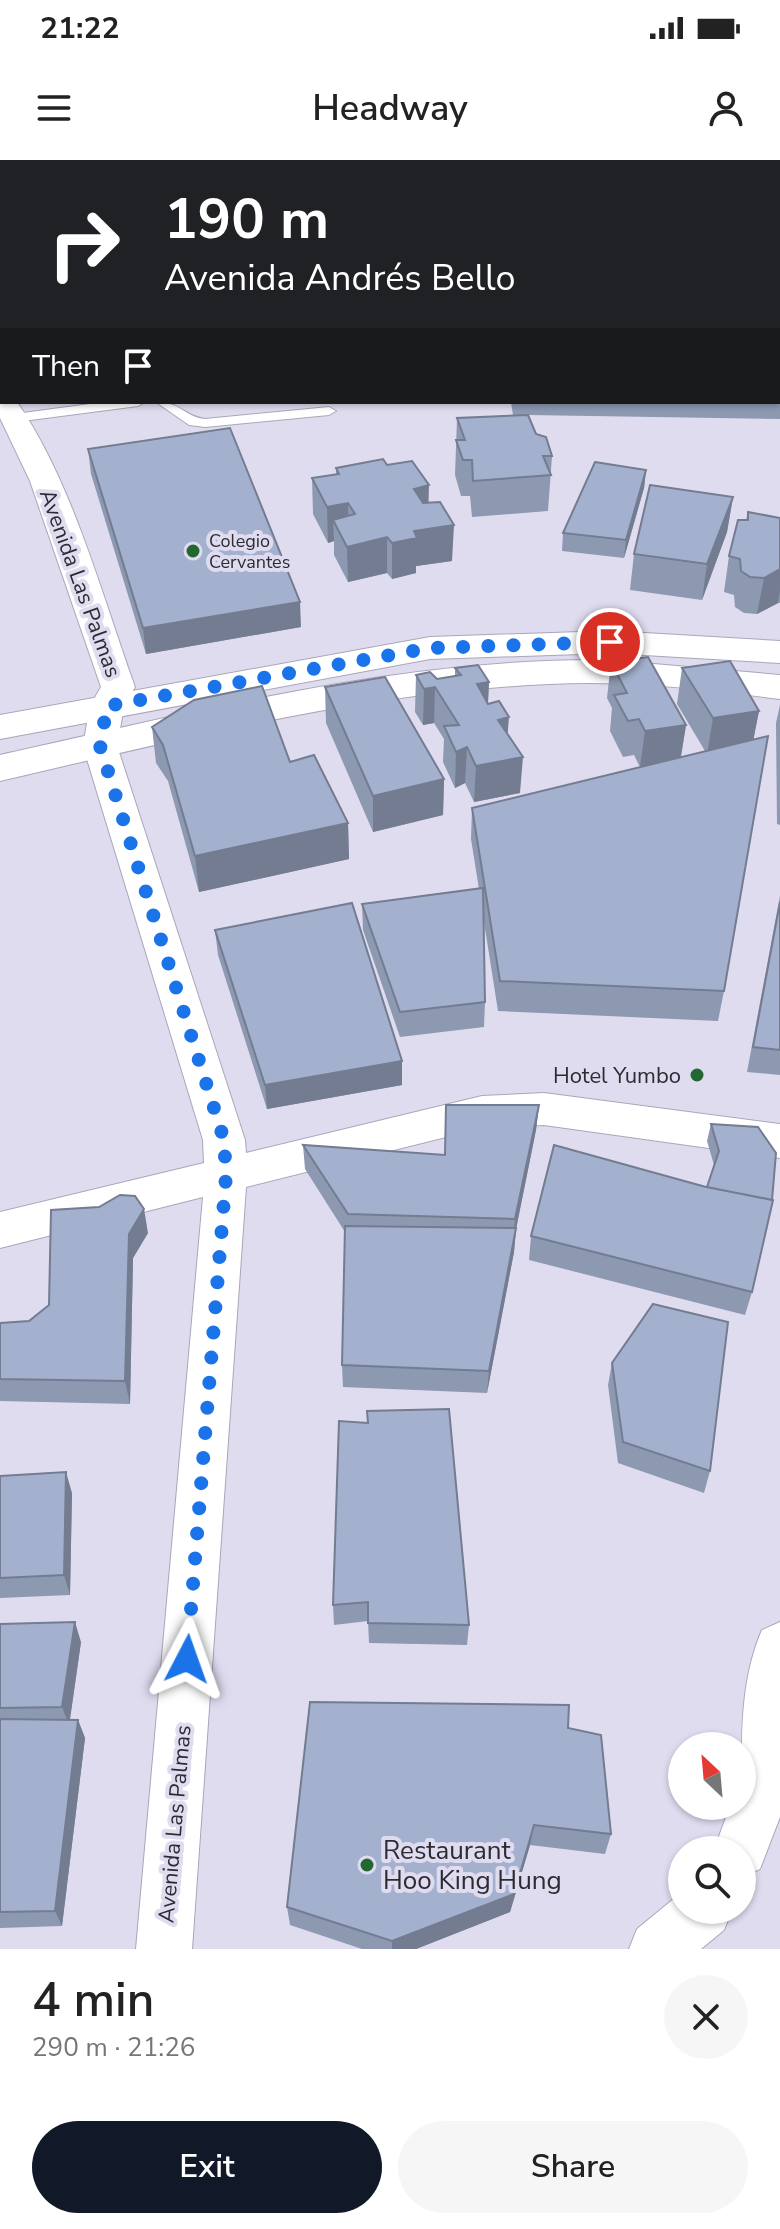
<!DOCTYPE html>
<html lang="en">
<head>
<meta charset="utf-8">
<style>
  :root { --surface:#fff; --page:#f6f6f6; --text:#222; --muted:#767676; --accent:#111827 }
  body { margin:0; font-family:"Nunito Sans",sans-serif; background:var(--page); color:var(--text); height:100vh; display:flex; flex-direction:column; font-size:30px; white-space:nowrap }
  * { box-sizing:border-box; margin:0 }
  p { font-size:26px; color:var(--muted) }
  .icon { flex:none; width:44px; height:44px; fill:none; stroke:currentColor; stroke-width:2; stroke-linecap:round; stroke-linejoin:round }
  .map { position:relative; height:1789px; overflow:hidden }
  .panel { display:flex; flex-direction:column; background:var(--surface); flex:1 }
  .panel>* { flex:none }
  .banner { position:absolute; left:0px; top:0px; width:780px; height:244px; box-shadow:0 2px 6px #0004; background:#202124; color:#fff; overflow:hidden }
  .needle { width:52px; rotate:334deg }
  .buttons { position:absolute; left:668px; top:1572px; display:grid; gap:16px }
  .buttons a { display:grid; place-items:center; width:88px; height:88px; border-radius:50%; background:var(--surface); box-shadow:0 2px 6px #0004; font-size:40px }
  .pin { position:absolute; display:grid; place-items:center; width:68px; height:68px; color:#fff; margin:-34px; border:4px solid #fff; border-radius:50%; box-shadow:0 2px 8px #0007 }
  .me { position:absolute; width:88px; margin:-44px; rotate:4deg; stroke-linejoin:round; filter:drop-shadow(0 0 6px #0008) }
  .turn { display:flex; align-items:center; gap:28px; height:168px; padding:0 32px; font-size:36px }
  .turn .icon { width:104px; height:104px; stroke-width:2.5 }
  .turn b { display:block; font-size:56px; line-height:68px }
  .then { display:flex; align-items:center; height:76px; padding:0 32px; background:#0003; gap:16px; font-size:30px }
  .round { display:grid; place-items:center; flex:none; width:84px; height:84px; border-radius:42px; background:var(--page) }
  .overview { display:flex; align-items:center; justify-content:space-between; height:136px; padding:0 32px }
  h1 { font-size:48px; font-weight:600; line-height:60px }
  .cta { display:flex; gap:16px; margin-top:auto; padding:16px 32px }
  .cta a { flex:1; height:92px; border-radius:48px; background:var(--accent); color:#fff; font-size:32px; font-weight:600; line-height:92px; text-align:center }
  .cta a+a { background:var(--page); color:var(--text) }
  .status { display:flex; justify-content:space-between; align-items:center; height:56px; padding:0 40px; background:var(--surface); direction:ltr }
  .status svg { height:22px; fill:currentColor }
  header { display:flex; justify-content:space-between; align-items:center; height:104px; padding:0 32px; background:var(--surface); font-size:36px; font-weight:600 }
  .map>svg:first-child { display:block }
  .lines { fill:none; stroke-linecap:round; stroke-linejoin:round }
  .lane-casing { stroke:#aaa6b9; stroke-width:2 }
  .street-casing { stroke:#aaa6b9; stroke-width:2 }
  .secondary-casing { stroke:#aaa6b9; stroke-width:2 }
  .lane { fill:#fff; fill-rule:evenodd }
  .street { fill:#fff; fill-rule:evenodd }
  .secondary { fill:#fff; fill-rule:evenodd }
  .wall { fill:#8d98b1 }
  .shaded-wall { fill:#737c90 }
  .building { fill:#a4b1ce; stroke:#737c90; stroke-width:2 }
  .route { stroke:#1a73e8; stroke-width:14; stroke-dasharray:0 25.2 }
  .poi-dot { fill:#236732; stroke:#e0dcf0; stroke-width:3 }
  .labels { text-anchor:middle; stroke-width:8; stroke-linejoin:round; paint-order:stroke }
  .far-poi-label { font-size:18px; fill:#2c2b32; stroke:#e0dcf0; text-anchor:start }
  .street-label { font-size:22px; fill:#2c2b32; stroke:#e0dcf0 }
  .poi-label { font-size:22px; fill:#2c2b32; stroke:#e0dcf0; text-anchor:end }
  .near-poi-label { font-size:26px; fill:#2c2b32; stroke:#e0dcf0; text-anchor:start }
</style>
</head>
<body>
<div class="status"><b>21:22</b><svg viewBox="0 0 49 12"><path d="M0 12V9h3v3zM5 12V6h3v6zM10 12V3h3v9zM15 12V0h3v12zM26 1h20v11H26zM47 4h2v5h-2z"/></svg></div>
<header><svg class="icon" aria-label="menu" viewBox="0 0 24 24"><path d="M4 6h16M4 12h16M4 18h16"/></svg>Headway<svg class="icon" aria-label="person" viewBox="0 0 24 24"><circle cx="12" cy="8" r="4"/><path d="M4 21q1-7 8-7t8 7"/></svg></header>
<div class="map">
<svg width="780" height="1789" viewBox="0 0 780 1789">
  <rect width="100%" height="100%" fill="#e0dcf0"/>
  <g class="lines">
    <g class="lane-casing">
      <path id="lane" d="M 105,242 L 145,242 L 138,246 L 15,262 L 8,258 L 15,254 Z
        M 156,242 C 181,242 185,257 205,259 L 329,247 L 336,251 L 329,255 L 205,267 L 189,265 Z"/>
    </g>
    <g class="street-casing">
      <path id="street" d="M 2,82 L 2,98 L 0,99 L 0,83 Z
        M 0,234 L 2,242 L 17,242 C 72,321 102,436 135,527 L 124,546 L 117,586 L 245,980 L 246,993 L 482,936 L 544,933 L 780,964 L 780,998 L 544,965 L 482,968 L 246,1027 L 192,1789 L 136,1789 L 203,1037 L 0,1088 L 0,1052 L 204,1003 L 203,980 L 83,586 L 90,546 L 101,527 L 30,321 L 0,258 Z
        M 780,1462 L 780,1657 L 760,1709 L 742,1717 L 742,1690 L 714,1690 L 730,1646 L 742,1646 C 742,1588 738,1525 762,1470 Z
        M 682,1732 L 682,1750 L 732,1750 L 724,1770 L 701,1789 L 629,1789 L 637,1769 Z"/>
    </g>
    <g class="secondary-casing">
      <path id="secondary" d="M 610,471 L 780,481 L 780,503 L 610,493 L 430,499 L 0,579 L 0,555 L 430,477 Z
        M 607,500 L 780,515 L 780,539 C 704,529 627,520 550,524 C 363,532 181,579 0,621 L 0,595 C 199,551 401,498 607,500 Z"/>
    </g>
    <use href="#lane" class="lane"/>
    <use href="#street" class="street"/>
    <use href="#secondary" class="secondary"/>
  </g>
  <path class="wall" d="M 371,0 L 531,0 L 531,2 L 371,2 Z
    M 778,121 L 780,123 L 780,184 L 778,184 Z
    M 778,189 L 780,189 L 780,259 L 528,255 L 536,274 L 552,296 L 548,351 L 472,357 L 470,336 L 461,336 L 455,315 L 457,258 L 525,255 L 513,255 L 511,242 L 778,242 Z
    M 88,289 L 301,467 L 146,494 L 91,314 Z
    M 387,305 L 429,343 L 452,401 L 416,406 L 416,413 L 392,419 L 387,413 L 348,422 L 334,395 L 334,381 L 328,383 L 313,354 L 312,318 L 336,314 L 336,308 Z
    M 646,310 L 644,328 L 624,398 L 562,391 L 563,373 Z
    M 733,337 L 727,372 L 702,440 L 630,430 L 634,394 Z
    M 748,352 L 780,358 L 780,443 L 778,443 L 757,454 L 744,453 L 735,447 L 734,435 L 724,432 L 729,396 L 746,360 Z
    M 611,502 L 686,565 L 681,597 L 705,591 L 677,544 L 682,508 L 759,551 L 753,580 L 724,831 L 718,861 L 498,851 L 484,762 L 485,842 L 484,867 L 400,877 L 363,770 L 362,744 L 479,729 L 471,679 L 472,648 L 640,607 L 634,595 L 623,597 L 610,571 L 612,548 L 607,538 Z
    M 455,508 L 489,522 L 488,544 L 508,574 L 520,633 L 474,642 L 465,623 L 455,628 L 443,602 L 444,579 L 434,563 L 423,565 L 415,552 L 416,515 L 437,519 L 455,516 Z
    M 325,527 L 444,619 L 443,655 L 373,672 L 326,563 Z
    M 780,545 L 780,665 L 777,664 L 776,563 Z
    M 152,567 L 290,602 L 348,663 L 349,699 L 199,732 L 168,621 L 156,603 Z
    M 780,736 L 780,915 L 747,912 Z
    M 215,770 L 402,925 L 267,949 L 218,795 Z
    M 539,945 L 536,970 L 516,1069 L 514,1092 L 487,1233 L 343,1227 L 342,1205 L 345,1072 L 305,1009 L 303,985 L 445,995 Z
    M 711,964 L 758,967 L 752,1132 L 745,1155 L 529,1100 L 531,1076 L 707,1027 L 714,1005 L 707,981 Z
    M 148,1073 L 133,1098 L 130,1244 L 0,1241 L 0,1163 L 29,1161 Z
    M 612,1203 L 710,1311 L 704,1333 L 618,1303 L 608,1225 Z
    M 367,1251 L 469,1465 L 467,1485 L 369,1483 L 368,1461 L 334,1465 L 333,1445 L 368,1263 Z
    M 0,1316 L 72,1333 L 70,1435 L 0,1438 Z
    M 0,1464 L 81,1482 L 70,1560 L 78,1560 L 85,1578 L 62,1766 L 0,1768 Z
    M 568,1568 L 611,1674 L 605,1694 L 530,1685 L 510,1752 L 416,1789 L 362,1789 L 290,1765 L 287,1747 Z"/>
  <path class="shaded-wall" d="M 646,310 L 644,328 L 624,398 L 626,380 Z
    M 429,325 L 428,360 L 414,329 Z
    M 733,337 L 727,372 L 702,440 L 707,404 Z
    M 348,343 L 349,379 L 333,360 L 334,381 L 328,383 L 327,347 Z
    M 454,365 L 452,401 L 416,406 L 416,413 L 392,419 L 392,383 L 414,371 Z
    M 387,377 L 387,413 L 348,422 L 347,387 Z
    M 780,409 L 780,431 L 778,443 L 757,454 L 764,418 Z
    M 300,442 L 301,467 L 146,494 L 143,468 Z
    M 489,522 L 487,558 L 477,524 Z
    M 435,527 L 434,563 L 423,565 L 424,529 Z
    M 759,551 L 752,587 L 707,594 L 713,558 Z
    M 509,557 L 506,593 L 498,560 Z
    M 686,565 L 680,601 L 640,607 L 645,571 Z
    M 467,587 L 465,623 L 455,628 L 456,592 Z
    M 523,597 L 520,633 L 474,642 L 476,606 Z
    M 444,619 L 443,655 L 373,672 L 373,636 Z
    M 348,663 L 349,699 L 199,732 L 195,696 Z
    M 402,901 L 402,925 L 267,949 L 265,925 Z
    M 539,945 L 536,970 L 516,1069 L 514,1092 L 487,1233 L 489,1211 L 513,1083 L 515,1059 Z
    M 144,1049 L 148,1073 L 133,1098 L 130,1244 L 125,1221 L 129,1074 Z
    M 66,1312 L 72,1333 L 70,1435 L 64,1415 Z
    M 75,1462 L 81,1482 L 69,1565 L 62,1547 Z
    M 78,1560 L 85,1578 L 62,1766 L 55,1751 Z
    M 534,1665 L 530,1685 L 510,1752 L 416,1789 L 392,1789 L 392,1781 Z"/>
  <path class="building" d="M 778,121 L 780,123 L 780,166 L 778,166 Z
    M 778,189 L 780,189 L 780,234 L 778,234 Z
    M 528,255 L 536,274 L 546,277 L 552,296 L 543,296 L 551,315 L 473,321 L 472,300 L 463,300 L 456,280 L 465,280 L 457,258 Z
    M 230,268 L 300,442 L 143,468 L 88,289 Z
    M 383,299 L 387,305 L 412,301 L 429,325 L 414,329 L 423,343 L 440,342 L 454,365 L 414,371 L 417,378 L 392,383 L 387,377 L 347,387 L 333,360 L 355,354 L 348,343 L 327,347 L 312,318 L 339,314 L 336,308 Z
    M 595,302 L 646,310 L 626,380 L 563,373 Z
    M 650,325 L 733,337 L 707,404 L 634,394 Z
    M 748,352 L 780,358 L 780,409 L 764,418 L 750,417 L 741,411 L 740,399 L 729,396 L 738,360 L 748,360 Z
    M 648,497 L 686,565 L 645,571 L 639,559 L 628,561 L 614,535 L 627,533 L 611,502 Z
    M 730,501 L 759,551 L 713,558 L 682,508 Z
    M 478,505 L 489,522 L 477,524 L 488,544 L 499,541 L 509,557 L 498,560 L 523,597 L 476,606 L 467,587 L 456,592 L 444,566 L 459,565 L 435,527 L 424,529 L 416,515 L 430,512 L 437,519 L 461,515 L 455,508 Z
    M 385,517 L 444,619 L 373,636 L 325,527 Z
    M 262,526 L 290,602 L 314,595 L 348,663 L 195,696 L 163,585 L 152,567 L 194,540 Z
    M 768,576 L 724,831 L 500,821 L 472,648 Z
    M 483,728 L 485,842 L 400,852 L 362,744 Z
    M 780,742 L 780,890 L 753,887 Z
    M 352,743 L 402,901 L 265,925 L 215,770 Z
    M 446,945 L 539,945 L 515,1059 L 348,1054 L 303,985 L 445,995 Z
    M 711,964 L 758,967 L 776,993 L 772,1040 L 707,1027 L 719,991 Z
    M 554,985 L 706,1027 L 773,1040 L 752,1132 L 531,1076 Z
    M 120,1035 L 135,1036 L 144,1049 L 129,1074 L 125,1221 L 0,1219 L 0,1163 L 29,1161 L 49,1145 L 51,1050 L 99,1047 Z
    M 345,1066 L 516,1068 L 489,1211 L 342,1205 Z
    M 653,1144 L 728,1162 L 710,1311 L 623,1282 L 612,1203 Z
    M 449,1249 L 469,1465 L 368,1463 L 368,1442 L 333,1445 L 339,1261 L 368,1263 L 367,1251 Z
    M 66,1312 L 64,1415 L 0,1418 L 0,1316 Z
    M 75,1462 L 62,1547 L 0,1548 L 0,1464 Z
    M 310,1542 L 569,1545 L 568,1568 L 601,1575 L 611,1674 L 534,1665 L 514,1734 L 392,1781 L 287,1747 Z
    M 0,1559 L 78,1560 L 55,1751 L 0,1752 Z"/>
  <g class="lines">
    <path class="route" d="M 187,1499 L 226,1016 L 224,980 L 100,586 L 107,546 L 430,488 L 610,482"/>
  </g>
  <g class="poi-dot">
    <circle cx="193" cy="391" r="8"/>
    <circle cx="697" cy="915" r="8"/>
    <circle cx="367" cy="1705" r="8"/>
  </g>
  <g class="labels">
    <g class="far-poi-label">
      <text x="209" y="387">Colegio<tspan x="209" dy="21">Cervantes</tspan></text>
    </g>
    <g class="street-label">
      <text transform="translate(81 423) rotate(70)" y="8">Avenida Las Palmas</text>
      <text transform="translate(174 1664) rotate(-85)" y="8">Avenida Las Palmas</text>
    </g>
    <g class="poi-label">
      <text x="681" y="923">Hotel Yumbo</text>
    </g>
    <g class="near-poi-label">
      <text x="383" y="1699">Restaurant<tspan x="383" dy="30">Hoo King Hung</tspan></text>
    </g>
  </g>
</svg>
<div class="buttons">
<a><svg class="needle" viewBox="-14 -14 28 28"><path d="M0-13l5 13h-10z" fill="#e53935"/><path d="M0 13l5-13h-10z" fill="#767676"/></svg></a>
<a><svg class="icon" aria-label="search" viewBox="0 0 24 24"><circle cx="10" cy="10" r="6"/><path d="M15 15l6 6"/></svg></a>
</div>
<div class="pin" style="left:610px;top:482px;background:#d93025"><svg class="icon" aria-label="arrive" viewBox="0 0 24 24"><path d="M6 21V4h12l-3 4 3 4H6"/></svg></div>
<svg class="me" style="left:187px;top:1499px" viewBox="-20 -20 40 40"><path d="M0-17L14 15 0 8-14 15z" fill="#1a73e8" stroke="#fff" stroke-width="4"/></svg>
<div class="banner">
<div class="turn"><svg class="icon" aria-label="right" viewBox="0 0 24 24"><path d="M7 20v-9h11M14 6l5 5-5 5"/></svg><div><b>190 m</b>Avenida Andrés Bello</div></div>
<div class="then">Then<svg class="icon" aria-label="arrive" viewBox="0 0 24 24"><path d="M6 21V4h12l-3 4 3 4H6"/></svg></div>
</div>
</div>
<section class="panel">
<div class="overview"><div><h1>4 min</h1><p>290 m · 21:26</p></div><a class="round"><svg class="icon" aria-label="close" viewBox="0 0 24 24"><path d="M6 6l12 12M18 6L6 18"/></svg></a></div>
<div class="cta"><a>Exit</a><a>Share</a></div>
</section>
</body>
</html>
